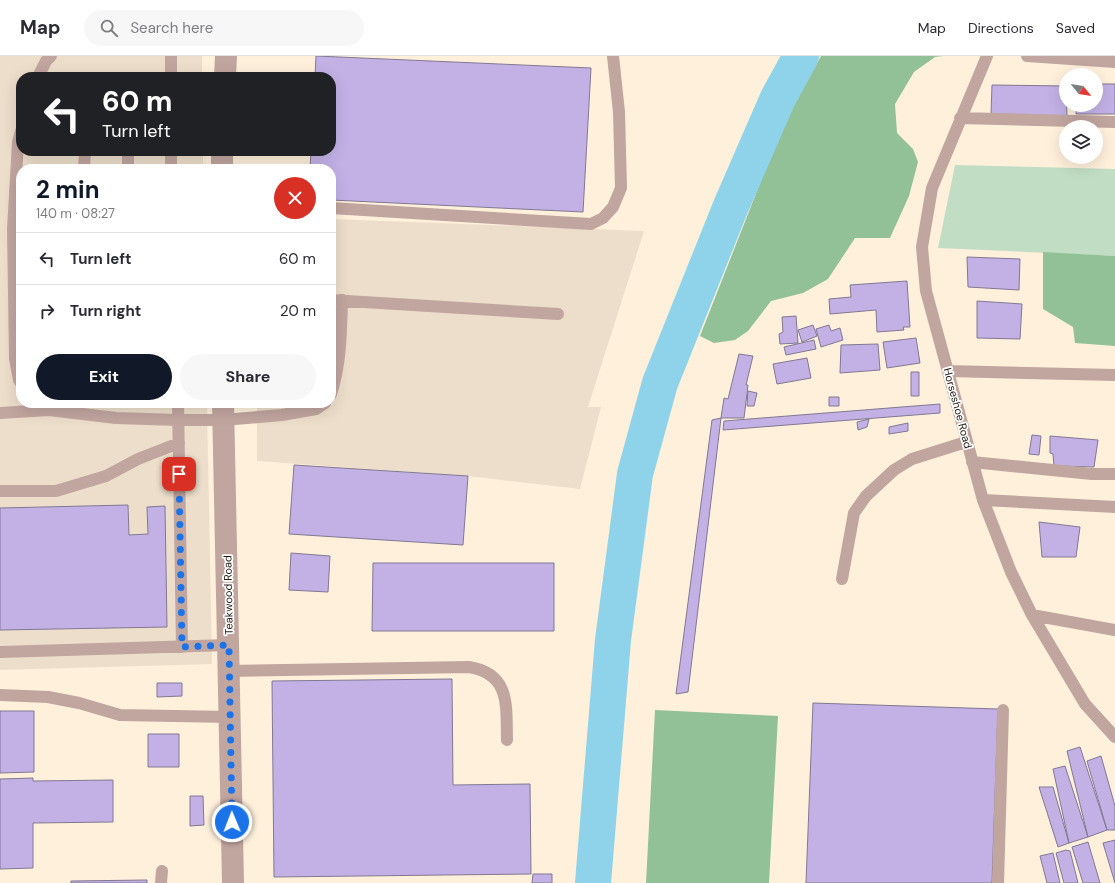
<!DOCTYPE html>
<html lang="en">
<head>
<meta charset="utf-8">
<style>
  :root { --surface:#fff; --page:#f7f7f7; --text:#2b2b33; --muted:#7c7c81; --line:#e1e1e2; --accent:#111827 }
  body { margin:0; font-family:"DM Sans",sans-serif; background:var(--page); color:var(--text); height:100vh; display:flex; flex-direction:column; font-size:15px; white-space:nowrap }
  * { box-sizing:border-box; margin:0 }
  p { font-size:13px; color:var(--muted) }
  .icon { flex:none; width:22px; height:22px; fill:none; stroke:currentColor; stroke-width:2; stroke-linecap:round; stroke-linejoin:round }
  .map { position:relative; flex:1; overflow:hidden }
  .details { position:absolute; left:16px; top:108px; width:320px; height:244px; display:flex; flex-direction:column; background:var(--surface); border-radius:16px; box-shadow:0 4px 16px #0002 }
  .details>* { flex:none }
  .banner { position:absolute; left:16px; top:16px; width:320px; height:84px; border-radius:16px; box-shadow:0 4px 16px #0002; background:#202124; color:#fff; overflow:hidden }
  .needle { width:26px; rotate:120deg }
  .controls { position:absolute; left:1059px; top:12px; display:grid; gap:8px }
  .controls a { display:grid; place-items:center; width:44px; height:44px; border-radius:50%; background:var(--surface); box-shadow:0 4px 16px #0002; font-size:20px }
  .pin { position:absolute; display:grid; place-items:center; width:34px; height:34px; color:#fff; margin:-17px; border-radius:8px; box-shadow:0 2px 6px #0006 }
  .me { position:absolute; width:44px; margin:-22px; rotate:359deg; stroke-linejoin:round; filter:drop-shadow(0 0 3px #0008) }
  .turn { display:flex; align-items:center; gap:14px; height:84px; padding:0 20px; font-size:18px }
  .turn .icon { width:52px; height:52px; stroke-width:2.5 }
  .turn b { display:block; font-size:28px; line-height:34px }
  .round { display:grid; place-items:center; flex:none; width:42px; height:42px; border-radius:21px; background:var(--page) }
  .overview { display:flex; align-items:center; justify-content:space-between; height:68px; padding:0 20px }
  h1 { font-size:24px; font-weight:700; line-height:30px; color:var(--accent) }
  .button { display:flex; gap:8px; margin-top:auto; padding:8px 20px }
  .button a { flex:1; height:46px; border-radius:24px; background:var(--accent); color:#fff; font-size:16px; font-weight:700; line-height:46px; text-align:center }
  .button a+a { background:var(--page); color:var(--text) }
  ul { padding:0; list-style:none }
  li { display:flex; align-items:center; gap:12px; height:52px; padding:0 20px; border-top:1px solid var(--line) }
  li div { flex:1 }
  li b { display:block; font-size:15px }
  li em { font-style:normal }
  header { display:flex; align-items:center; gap:24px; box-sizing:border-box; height:56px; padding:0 20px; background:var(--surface); border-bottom:1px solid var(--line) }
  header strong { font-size:19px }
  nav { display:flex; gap:22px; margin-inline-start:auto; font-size:14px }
  .search { width:280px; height:36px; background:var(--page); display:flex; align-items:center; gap:10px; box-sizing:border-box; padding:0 14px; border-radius:22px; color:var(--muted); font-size:15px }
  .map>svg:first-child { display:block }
  .industrial { fill:#eddecb }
  .green { fill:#c1ddc4 }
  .forest { fill:#92c097 }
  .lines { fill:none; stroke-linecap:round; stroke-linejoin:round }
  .river { stroke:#8fd3eb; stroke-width:36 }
  .building { fill:#c3b1e6; stroke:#817892 }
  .service { stroke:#c1a59f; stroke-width:12 }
  .minor { stroke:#c1a59f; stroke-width:22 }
  .route { stroke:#1a73e8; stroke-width:7; stroke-dasharray:0 12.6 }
  .labels { text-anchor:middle; stroke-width:3.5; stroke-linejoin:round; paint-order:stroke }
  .street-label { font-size:11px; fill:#231d13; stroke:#fff }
</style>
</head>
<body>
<header>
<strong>Map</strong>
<div class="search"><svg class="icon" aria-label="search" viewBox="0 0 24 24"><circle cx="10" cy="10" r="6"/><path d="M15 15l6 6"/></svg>Search here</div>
<nav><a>Map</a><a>Directions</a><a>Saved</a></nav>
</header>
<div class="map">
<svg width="1115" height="827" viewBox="0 0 1115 827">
  <rect width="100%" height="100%" fill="#fef0db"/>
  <path class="industrial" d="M 0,0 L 202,0 L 202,21 L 21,21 L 21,95 L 203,95 L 203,113 L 21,113 L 21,347 L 207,347 L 212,608 L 0,614 Z
    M 331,163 L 644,175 L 588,351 L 601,351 L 580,433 L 468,420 L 257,405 L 257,347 L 331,347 Z"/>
  <path class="green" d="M 955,109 L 1115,113 L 1115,200 L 938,192 Z"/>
  <path class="forest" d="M 821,0 L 943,0 L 935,1 L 914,16 L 895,48 L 897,77 L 913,93 L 918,106 L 909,140 L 890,182 L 855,182 L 828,223 L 803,237 L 771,245 L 748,275 L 735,284 L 714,287 L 700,280 L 783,69 Z
    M 1043,196 L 1115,200 L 1115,290 L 1075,287 L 1073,271 L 1043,253 Z
    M 655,654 L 778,660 L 769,827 L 646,827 Z"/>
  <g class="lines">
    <path class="river" d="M 593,827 L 613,584 L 635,418 L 660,327 L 731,150 L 778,42 L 801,0"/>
  </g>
  <path class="building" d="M 316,0 L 591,12 L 583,156 L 331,144 L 331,113 L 310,113 L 311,95 L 331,95 L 331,21 L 315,21 Z
    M 1096,28 L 1115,28 L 1115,58 L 1076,58 L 1076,49 L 1096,49 Z
    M 992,29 L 1066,30 L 1067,60 L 991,58 Z
    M 967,201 L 1020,203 L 1019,234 L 968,231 Z
    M 907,225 L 910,271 L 903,271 L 904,274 L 877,276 L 876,254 L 830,258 L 829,243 L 851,241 L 850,229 Z
    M 977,245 L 1022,248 L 1020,283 L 977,282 Z
    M 796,260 L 798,287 L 780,288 L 779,278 L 783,276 L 782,261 Z
    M 813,269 L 817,280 L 802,286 L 798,274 Z
    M 829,269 L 831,275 L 840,272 L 843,284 L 821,291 L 816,273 Z
    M 916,282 L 920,307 L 887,312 L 883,286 Z
    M 814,284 L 816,293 L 786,299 L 784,291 Z
    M 878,288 L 880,314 L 840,317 L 841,289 Z
    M 739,298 L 753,300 L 746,329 L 748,329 L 744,362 L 721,362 L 724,342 L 728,343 Z
    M 807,302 L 811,322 L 777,328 L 773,308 Z
    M 911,316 L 919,316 L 919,340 L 911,340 Z
    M 748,335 L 757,337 L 754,350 L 747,350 Z
    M 829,341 L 839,341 L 839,350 L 829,350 Z
    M 940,348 L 940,357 L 723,374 L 724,365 Z
    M 721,362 L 688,636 L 676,638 L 712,364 Z
    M 869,363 L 867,371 L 858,374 L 857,366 Z
    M 908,367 L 908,375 L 889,378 L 889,371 Z
    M 1032,379 L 1041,380 L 1039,399 L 1029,398 Z
    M 1050,380 L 1098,384 L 1094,411 L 1054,410 L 1053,398 L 1050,397 Z
    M 294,409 L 468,420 L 463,489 L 289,478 Z
    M 128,449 L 129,479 L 148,478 L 147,451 L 165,450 L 167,571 L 0,574 L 0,452 Z
    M 1039,466 L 1080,471 L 1076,501 L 1042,501 Z
    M 291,497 L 330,500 L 328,536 L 289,534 Z
    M 373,507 L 554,507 L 554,575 L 372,575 Z
    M 452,623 L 453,729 L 530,728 L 531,818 L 274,821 L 272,625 Z
    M 157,627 L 182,627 L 182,640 L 157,641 Z
    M 813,647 L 998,653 L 992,827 L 806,827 Z
    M 0,655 L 34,655 L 34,716 L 0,717 Z
    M 148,678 L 179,678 L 179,711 L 148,711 Z
    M 1080,691 L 1107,774 L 1088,781 L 1067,695 Z
    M 1101,700 L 1115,750 L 1115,774 L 1107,774 L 1087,705 Z
    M 1065,710 L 1088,781 L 1069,787 L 1053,713 Z
    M 33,722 L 33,725 L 113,724 L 113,766 L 33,767 L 33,812 L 0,813 L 0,723 Z
    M 1039,731 L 1053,731 L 1069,787 L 1058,791 Z
    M 190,740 L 203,740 L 204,769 L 190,770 Z
    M 1115,784 L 1115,827 L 1103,787 Z
    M 1088,786 L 1100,827 L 1083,827 L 1072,791 Z
    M 1066,794 L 1070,795 L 1078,827 L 1064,827 L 1056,797 Z
    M 1053,797 L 1060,827 L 1047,827 L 1040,800 Z
    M 533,818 L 552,818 L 552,827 L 532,827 Z
    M 147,824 L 147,827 L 71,827 L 71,825 Z"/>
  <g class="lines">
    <path class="service" d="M 171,0 L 171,21
      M 987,0 L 932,132 L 922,191 L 926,235 L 983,444 L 1011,516 L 1032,559 L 1085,648 L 1115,681
      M 1027,0 L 1115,6
      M 38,21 L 46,5 L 51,0
      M 960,62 L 1115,66
      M 21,75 L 18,86 L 13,173 L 15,303 L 19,324 L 21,327
      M 128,95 L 128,113
      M 171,95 L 171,113
      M 84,113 L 85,95
      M 331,152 L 591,168 L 603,162 L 613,151 L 621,132 L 619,56 L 613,0
      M 331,244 L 558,258
      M 948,315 L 1115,319
      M 331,338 C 341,308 341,276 342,244
      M 40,347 L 49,354 L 116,362 L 178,364 L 223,364 L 282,359 L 316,353 L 325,347
      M 178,347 L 182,591
      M 0,357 L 49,354
      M 972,406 L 1092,418 L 1115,418
      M 0,435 L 56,435 L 106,420 L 138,403 L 179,387
      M 983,444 L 1115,451
      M 842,523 L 854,457 L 866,440 L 894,414 L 912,403 L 966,386
      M 1032,559 L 1115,574
      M 0,596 L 229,589
      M 230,615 L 469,611 C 511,618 506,650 507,684
      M 0,639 L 48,641 L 79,647 L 120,659 L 229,661
      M 161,827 L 162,815
      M 998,827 L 1003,654"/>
    <path class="minor" d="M 225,21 L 226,0
      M 222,113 L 222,95
      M 223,347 L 233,827"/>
  </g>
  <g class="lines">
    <path class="route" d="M 179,418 L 182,591 L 229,589 L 232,766"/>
  </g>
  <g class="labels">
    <g class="street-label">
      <text transform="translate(958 352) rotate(75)" y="4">Horseshoe Road</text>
      <text transform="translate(228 539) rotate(-91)" y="4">Teakwood Road</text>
    </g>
  </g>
</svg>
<div class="controls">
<a><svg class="needle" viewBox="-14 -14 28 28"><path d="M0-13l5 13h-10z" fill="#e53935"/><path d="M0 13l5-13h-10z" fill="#7c7c81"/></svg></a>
<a><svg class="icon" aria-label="layers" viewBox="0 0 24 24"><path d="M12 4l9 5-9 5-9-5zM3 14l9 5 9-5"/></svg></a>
</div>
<div class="pin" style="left:179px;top:418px;background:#d93025"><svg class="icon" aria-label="arrive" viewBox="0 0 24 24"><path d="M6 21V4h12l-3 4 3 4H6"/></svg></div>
<svg class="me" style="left:232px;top:766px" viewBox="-20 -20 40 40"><circle r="17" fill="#1a73e8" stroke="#fff" stroke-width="3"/><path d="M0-11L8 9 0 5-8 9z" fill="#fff"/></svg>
<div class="banner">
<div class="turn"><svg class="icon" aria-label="left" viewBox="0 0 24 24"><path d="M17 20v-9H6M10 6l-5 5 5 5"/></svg><div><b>60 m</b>Turn left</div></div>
</div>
<section class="details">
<div class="overview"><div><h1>2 min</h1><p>140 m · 08:27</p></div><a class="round" style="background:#d93025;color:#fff"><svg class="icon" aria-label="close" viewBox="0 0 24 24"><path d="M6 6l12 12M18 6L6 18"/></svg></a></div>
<ul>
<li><svg class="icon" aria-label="left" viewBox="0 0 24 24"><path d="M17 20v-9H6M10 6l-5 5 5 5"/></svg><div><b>Turn left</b></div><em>60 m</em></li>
<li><svg class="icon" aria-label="right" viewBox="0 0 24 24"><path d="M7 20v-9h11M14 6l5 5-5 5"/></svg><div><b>Turn right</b></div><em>20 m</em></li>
</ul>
<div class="button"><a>Exit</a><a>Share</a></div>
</section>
</div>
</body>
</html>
